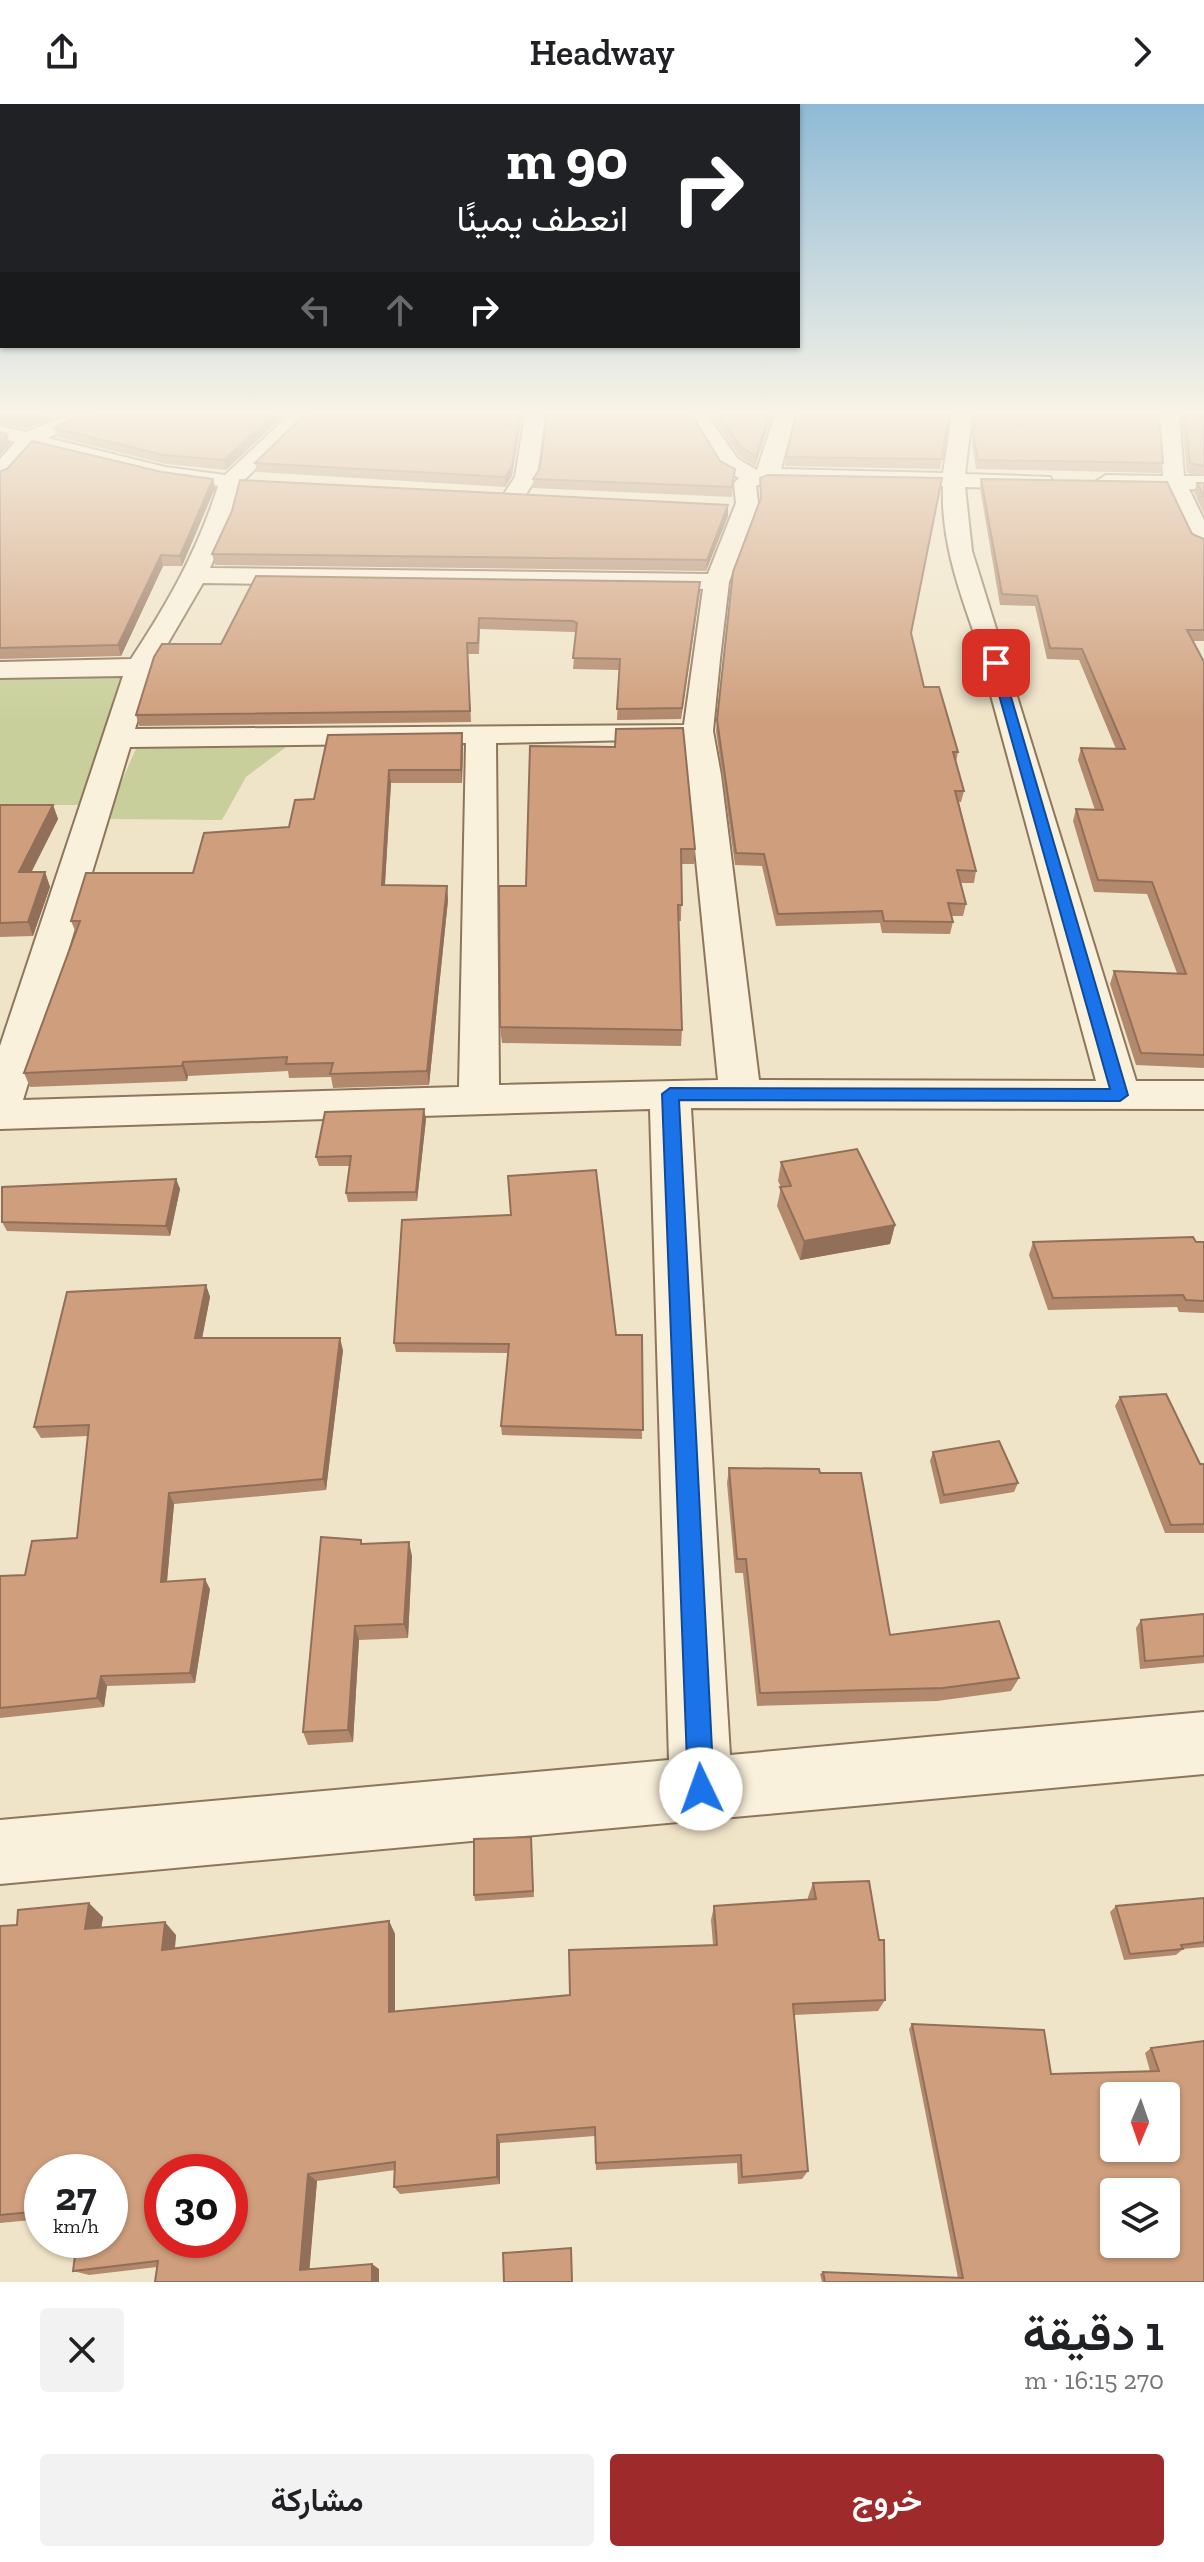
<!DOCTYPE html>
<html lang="ar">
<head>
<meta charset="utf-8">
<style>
  :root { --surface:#fff; --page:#f2f2f2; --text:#202124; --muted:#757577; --accent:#9e2a2b }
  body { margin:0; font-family:"Zilla Slab",Vazirmatn,serif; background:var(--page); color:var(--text); direction:rtl; height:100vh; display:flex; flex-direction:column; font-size:30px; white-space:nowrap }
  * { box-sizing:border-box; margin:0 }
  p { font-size:26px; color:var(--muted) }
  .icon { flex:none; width:44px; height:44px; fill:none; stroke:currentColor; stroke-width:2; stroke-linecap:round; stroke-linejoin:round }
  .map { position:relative; height:2178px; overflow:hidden; direction:ltr }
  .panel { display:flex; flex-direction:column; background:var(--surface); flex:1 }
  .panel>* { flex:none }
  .banner { position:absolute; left:0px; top:0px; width:800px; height:244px; box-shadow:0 2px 6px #0004; direction:rtl; background:#202124; color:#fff; overflow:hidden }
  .needle { width:52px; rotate:182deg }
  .fabs { position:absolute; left:1100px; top:1978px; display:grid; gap:16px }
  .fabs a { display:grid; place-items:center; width:80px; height:80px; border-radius:8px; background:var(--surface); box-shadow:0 2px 6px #0004; font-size:40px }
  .speed { position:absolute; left:24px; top:2050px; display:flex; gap:16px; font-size:40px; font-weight:700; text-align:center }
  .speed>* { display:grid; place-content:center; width:104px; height:104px; border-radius:50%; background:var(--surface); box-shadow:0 2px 6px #0004; line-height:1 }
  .speed small { font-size:20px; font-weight:400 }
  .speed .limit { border:12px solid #d22; background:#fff; color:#111 }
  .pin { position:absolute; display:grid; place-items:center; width:68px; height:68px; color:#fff; margin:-34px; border-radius:16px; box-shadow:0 4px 12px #0006 }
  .me { position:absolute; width:88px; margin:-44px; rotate:357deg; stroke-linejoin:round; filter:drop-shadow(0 0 6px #0008) }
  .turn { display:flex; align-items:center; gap:28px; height:168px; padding:0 40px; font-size:36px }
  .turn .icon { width:104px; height:104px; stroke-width:2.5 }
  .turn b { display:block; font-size:56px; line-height:68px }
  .lanes { display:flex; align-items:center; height:76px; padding:0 40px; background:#0003; justify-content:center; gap:40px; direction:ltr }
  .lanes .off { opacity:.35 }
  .round { display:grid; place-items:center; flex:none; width:84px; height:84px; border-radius:8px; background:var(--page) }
  .summary { display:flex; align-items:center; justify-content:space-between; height:136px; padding:0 40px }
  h1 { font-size:48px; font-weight:600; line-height:60px }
  .action { display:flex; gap:16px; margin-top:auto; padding:16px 40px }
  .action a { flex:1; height:92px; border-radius:8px; background:var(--accent); color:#fff; font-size:32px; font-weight:600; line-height:92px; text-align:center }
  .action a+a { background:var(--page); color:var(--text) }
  header { display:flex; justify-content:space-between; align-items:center; height:104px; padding:0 40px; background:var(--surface); font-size:36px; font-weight:600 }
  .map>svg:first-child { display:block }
  .green { fill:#c9cf9b }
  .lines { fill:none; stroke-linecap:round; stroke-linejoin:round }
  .street-casing { stroke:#8d765c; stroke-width:4 }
  .street { fill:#faf1dc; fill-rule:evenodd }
  .wall { fill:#b2896c }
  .shaded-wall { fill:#916f58 }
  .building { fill:#cf9f7d; stroke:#916f58; stroke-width:2; fill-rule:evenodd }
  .route { fill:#1a73e8; stroke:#114b97; stroke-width:2 }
</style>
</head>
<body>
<header><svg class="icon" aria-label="forward" viewBox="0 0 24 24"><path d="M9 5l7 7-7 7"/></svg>Headway<svg class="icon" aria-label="share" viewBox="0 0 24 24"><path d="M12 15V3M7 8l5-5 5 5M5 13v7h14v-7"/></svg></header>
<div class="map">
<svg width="1204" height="2178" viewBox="0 0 1204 2178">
  <rect width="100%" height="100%" fill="#f0e4c8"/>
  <path class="green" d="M 137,570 L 95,701 L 0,701 L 0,573 Z
    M 294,637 L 246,673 L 222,716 L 105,715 L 138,640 Z"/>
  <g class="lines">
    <g class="street-casing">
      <path id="street" d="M 68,311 L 97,311 L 48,334 L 165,363 L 225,371 L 289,311 L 311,311 L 241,379 L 231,417 L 210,464 L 708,470 L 736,399 L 734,379 L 739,374 L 722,365 L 687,311 L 707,311 L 738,355 L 757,366 L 775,311 L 795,311 L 781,365 L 943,369 L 952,311 L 972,311 L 965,370 L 1050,373 L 1053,378 L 1050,383 L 1042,385 L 965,383 L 972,447 L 1136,977 L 1204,977 L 1204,1005 L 691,1004 L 730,1651 L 1204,1608 L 1204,1670 L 0,1780 L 0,1716 L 669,1656 L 650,1005 L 0,1025 L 0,942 L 123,572 L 0,574 L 0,558 L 131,555 C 168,499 198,446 218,382 L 165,375 L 34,343 L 8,373 L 0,374 L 0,355 L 15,338 L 0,334 L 0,322 L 26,328 ZM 767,378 L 943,382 C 941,434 957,481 974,529 L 1096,977 L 759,976 L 721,671 L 713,627 L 720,555 L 729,478 L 758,399 L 756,382 ZM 203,479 L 703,485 L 684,621 L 135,625 L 154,563 ZM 684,635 L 718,976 L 499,981 L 496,639 ZM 466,639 L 459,983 L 23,996 L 130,643 Z
        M 525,311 L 545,311 L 537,373 L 521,398 L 513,400 L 502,393 L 515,373 Z
        M 1159,311 L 1179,311 L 1184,372 L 1204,372 L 1204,386 L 1189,385 L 1204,416 L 1204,446 L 1192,439 L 1166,385 L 1106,385 L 1095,378 L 1106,371 L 1163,372 Z"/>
    </g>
    <use href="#street" class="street"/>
  </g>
  <path class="wall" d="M 0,311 L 59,311 L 26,325 L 0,320 Z
    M 81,311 L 284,311 L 226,366 L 166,360 L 57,333 L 54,324 Z
    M 711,311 L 772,311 L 755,362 L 740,353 Z
    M 949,311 L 940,365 L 785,362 L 786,353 Z
    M 975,311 L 1163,359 L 1160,369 L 976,365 L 972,339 Z
    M 1181,311 L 1204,311 L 1204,372 L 1187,369 Z
    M 720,357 L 735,365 L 732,393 L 533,384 L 533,375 L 540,364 Z
    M 255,359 L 512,372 L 505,383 L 257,368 Z
    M 0,367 L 162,368 L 213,375 L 215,384 L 182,462 L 163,462 L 121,552 L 0,555 Z
    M 760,374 L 911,530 L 924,583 L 958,648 L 956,658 L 964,687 L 961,698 L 959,698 L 976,767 L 974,779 L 960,779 L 966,800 L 963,812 L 951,812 L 953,818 L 950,830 L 882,829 L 880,819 L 776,822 L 762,762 L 735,761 L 716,627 L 717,616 L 760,397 Z
    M 981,375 L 1192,430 L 1204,435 L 1204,537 L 1193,537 L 1204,558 L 1204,964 L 1136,961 L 1110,880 L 1114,867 L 1177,869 L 1147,790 L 1094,788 L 1073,717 L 1076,705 L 1095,706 L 1078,656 L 1081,644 L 1116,645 L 1079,556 L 1047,555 L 1035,502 L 1000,501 L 980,384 Z
    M 1197,379 L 1204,379 L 1204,410 L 1194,388 Z
    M 728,401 L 728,412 L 706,467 L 215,461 L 212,450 L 232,407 Z
    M 700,478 L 681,615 L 617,616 L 619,566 L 573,565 L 576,529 L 574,528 L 480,525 L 479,550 L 468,550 L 471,618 L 139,622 L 136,611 L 221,540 Z
    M 328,631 L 463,642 L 462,679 L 391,679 L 385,781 L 447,782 L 448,796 L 429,981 L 333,984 L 331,973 L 289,974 L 288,967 L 188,972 L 187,977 L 30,983 L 24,969 L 76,829 L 71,817 L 193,769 L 289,723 L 314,695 Z
    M 530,642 L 695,745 L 694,760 L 682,760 L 681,817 L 678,817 L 682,926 L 681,942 L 502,939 L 500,923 L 526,782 Z
    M 0,701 L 53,701 L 58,715 L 31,768 L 45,768 L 50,783 L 33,832 L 0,833 Z
    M 426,1015 L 417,1097 L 348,1098 L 346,1089 L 350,1062 L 319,1062 L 316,1053 Z
    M 781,1058 L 895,1121 L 890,1140 L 800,1156 L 777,1102 L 781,1083 L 778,1077 Z
    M 176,1075 L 180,1085 L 170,1132 L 7,1127 L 2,1118 Z
    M 1033,1138 L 1204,1138 L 1204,1209 L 1179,1208 L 1177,1203 L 1048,1206 L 1029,1151 Z
    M 206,1181 L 210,1193 L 202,1234 L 343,1246 L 326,1386 L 174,1400 L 167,1477 L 210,1485 L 195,1579 L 107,1582 L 104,1603 L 0,1614 L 0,1472 L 25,1471 L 77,1434 L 88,1332 L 41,1334 L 34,1323 Z
    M 642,1231 L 642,1335 L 502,1331 L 501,1322 L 508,1249 L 396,1248 L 394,1239 Z
    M 1120,1293 L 1200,1360 L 1204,1360 L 1204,1429 L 1165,1429 L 1115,1302 Z
    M 933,1348 L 1018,1379 L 1014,1388 L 940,1400 L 930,1357 Z
    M 729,1364 L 820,1369 L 890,1531 L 1019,1574 L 1011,1587 L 937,1597 L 757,1602 L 743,1469 L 735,1469 L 727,1379 Z
    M 362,1440 L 412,1452 L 408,1534 L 359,1536 L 353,1638 L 308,1641 L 303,1628 Z
    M 1204,1510 L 1204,1559 L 1140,1565 L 1136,1524 L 1141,1516 Z
    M 531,1733 L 534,1793 L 475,1797 L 474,1791 Z
    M 813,1779 L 885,1896 L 878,1907 L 794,1911 L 808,2067 L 802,2075 L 738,2080 L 737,2059 L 596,2066 L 595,2032 L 500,2039 L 500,2080 L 400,2090 L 394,2083 L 395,2066 L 317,2077 L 309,2165 L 379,2165 L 379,2178 L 157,2163 L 89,2171 L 73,2167 L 110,2068 L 42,2068 L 42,2115 L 0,2119 L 0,1822 L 103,1813 L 101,1824 L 176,1831 L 175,1845 L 389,1817 L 395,1830 L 395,1907 L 570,1891 L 713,1841 L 711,1816 L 714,1802 L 808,1795 L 808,1793 Z
    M 1204,1794 L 1204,1843 L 1183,1845 L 1176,1851 L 1124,1856 L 1110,1808 L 1116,1802 Z
    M 912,1920 L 1051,1970 L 1150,1967 L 1145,1949 L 1151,1944 L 1204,1937 L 1204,2178 L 822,2178 L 820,2170 L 823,2168 L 958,2174 L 909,1925 Z"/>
  <path class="shaded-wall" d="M 34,311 L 59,311 L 26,325 L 23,316 Z
    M 273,311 L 284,311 L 226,366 L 224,356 Z
    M 520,311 L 522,311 L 512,372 L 505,383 L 505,373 Z
    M 769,311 L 772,311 L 755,362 L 756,352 Z
    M 7,330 L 10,340 L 0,351 L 0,338 Z
    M 213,375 L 215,384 L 182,462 L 180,452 Z
    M 728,401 L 728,412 L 706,467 L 707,456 Z
    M 161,451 L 163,462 L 121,552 L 118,541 Z
    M 700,478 L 700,488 L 681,615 L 682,604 Z
    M 462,629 L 463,642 L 462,679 L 461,666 Z
    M 389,666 L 391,679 L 384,795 L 382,781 Z
    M 53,701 L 58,715 L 24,783 L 19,768 Z
    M 45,768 L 50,783 L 33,832 L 28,818 Z
    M 447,782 L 448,796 L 429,981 L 427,967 Z
    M 183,958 L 188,972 L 187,977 L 182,962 Z
    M 424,1005 L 426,1015 L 417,1097 L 416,1088 Z
    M 176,1075 L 180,1085 L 170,1132 L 166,1122 Z
    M 895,1121 L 890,1140 L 800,1156 L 804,1137 Z
    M 206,1181 L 210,1193 L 200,1245 L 195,1234 Z
    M 340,1234 L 343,1246 L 326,1386 L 323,1375 Z
    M 169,1389 L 174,1400 L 166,1488 L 161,1478 Z
    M 409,1438 L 412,1452 L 408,1534 L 404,1520 Z
    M 205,1475 L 210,1485 L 195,1579 L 190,1569 Z
    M 355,1522 L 359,1536 L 353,1638 L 348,1626 Z
    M 101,1572 L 107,1582 L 104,1603 L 97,1594 Z
    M 89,1799 L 103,1813 L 99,1838 L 85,1825 Z
    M 389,1817 L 395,1830 L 395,1919 L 389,1908 Z
    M 165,1818 L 176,1831 L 173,1859 L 162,1846 Z
    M 497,2031 L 500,2039 L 500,2080 L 497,2073 Z
    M 308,2070 L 317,2077 L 309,2171 L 300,2166 Z
    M 372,2160 L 379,2165 L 379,2178 L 372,2178 Z"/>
  <path class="building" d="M 0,311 L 34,311 L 23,316 Z
    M 81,311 L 273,311 L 224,356 L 163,351 L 54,324 Z
    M 304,311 L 520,311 L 512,362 L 505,373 L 255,359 Z
    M 547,311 L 692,311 L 720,357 L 735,365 L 732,383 L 533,375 L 540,364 Z
    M 718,311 L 769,311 L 756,352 L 741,343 Z
    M 796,311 L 949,311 L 942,355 L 786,353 Z
    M 976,311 L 1159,311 L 1163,359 L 978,356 L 973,329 Z
    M 1185,311 L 1204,311 L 1204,362 L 1190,359 Z
    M 0,328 L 7,330 L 0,338 Z
    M 32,337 L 162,368 L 213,375 L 180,452 L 161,451 L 118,541 L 0,544 L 0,367 L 7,365 Z
    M 768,371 L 942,374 L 911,529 L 924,583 L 939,583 L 958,648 L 953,648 L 964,687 L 955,687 L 976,767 L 957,766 L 966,800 L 948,799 L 953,818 L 884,817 L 882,807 L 778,810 L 764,750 L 736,749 L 717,616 L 733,468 L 761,394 L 760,374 Z
    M 981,375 L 1167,378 L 1192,430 L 1204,435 L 1204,526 L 1187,526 L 1204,558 L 1204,951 L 1141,949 L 1114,867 L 1186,870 L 1152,778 L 1098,776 L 1076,705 L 1103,706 L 1081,644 L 1125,645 L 1082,545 L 1050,544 L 1037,492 L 1002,490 Z
    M 240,376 L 728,401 L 707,456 L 212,450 L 232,407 Z
    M 1197,379 L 1204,379 L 1204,393 Z
    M 256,472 L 700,478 L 682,604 L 617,605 L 620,555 L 573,554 L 577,519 L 573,517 L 479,514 L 478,539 L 467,539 L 470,607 L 136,611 L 154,553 L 162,540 L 221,540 Z
    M 683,624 L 695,745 L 681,745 L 682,801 L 678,801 L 682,926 L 500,923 L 499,782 L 526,782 L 530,642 L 615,643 L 616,625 Z
    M 462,629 L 461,666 L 389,666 L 382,781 L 447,782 L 427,967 L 330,970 L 333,959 L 286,960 L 287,953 L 183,958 L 182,962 L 24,969 L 80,817 L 71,817 L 86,769 L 193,769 L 204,729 L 289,723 L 295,696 L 314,695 L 328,631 Z
    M 0,701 L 53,701 L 19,768 L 45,768 L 28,818 L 0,819 Z
    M 424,1005 L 416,1088 L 346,1089 L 351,1052 L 316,1053 L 325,1008 Z
    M 857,1045 L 895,1121 L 804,1137 L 780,1083 L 791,1082 L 781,1058 Z
    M 596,1066 L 616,1231 L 642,1231 L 643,1326 L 501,1322 L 509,1240 L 394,1239 L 402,1116 L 511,1111 L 508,1072 Z
    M 176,1075 L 166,1122 L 2,1118 L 2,1083 Z
    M 1193,1133 L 1196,1138 L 1204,1138 L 1204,1197 L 1186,1196 L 1183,1191 L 1053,1194 L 1033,1138 Z
    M 206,1181 L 195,1234 L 340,1234 L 323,1375 L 169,1389 L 161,1478 L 205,1475 L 190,1569 L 101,1572 L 97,1594 L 0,1604 L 0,1472 L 25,1471 L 32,1437 L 77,1434 L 89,1321 L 34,1323 L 67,1188 Z
    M 1166,1290 L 1200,1360 L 1204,1360 L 1204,1420 L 1171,1421 L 1120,1293 Z
    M 999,1337 L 1018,1379 L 944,1391 L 933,1348 Z
    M 729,1364 L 819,1365 L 820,1369 L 861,1369 L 890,1531 L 999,1517 L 1019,1574 L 943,1584 L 760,1589 L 746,1455 L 737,1455 Z
    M 321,1433 L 361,1436 L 361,1440 L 409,1438 L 404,1520 L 355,1522 L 348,1626 L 303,1628 Z
    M 1204,1510 L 1204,1552 L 1145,1557 L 1141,1516 Z
    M 531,1733 L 533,1787 L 474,1791 L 474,1735 Z
    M 869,1777 L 879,1836 L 884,1836 L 885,1896 L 793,1900 L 808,2067 L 742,2073 L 741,2051 L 596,2059 L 595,2023 L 497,2031 L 497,2073 L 394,2083 L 395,2058 L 308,2070 L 300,2166 L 372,2160 L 372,2178 L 155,2178 L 158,2157 L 73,2167 L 77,2136 L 110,2136 L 110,2068 L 42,2068 L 42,2107 L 0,2111 L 0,1822 L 17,1821 L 18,1806 L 89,1799 L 85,1825 L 165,1818 L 162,1846 L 389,1817 L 389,1908 L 570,1891 L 569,1846 L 717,1841 L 714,1802 L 816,1795 L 813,1779 ZM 162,2068 L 230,2068 L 230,2136 L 162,2136 Z
    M 1204,1794 L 1204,1838 L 1181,1841 L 1183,1845 L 1130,1850 L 1116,1802 Z
    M 912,1920 L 1044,1926 L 1051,1970 L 1159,1967 L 1151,1944 L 1204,1937 L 1204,2178 L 825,2178 L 823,2168 L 963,2174 ZM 1114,1992 L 1166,1992 L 1166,2044 L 1114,2044 ZM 1114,2088 L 1166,2088 L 1166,2140 L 1114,2140 Z
    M 571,2144 L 572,2178 L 504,2178 L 503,2149 Z"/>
  <linearGradient id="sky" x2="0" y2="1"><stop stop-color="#8fbad6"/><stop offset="0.5" stop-color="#f8f3e6"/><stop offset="1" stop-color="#f8f3e6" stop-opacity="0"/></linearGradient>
  <rect width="1204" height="616" fill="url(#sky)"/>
  <path class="route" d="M 996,555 L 1001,559 L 1128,991 L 1120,997 L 679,996 L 714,1685 L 710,1694 L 701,1698 L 691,1694 L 688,1685 L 662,990 L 670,984 L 1110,985 L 990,559 Z"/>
</svg>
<div class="fabs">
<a><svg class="needle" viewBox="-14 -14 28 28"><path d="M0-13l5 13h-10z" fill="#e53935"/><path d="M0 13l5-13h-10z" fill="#757577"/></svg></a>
<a><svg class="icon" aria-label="layers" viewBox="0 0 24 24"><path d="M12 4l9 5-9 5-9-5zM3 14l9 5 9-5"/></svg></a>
</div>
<div class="speed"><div>27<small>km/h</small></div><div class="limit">30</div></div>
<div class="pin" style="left:996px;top:559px;background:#d93025"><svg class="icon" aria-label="arrive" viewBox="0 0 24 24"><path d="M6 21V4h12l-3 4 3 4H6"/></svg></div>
<svg class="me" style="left:701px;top:1685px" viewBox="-20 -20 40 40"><circle r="19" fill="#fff"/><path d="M0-13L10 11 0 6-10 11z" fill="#1a73e8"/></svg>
<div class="banner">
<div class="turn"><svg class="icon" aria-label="right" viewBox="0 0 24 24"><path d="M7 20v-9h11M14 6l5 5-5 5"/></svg><div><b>90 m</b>انعطف يمينًا</div></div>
<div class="lanes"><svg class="icon off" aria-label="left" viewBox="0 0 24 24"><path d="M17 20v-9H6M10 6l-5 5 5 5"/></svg><svg class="icon off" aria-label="ahead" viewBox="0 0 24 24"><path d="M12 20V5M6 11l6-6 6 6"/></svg><svg class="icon" aria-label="right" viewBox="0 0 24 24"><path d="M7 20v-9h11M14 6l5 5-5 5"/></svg></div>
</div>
</div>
<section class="panel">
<div class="summary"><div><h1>1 دقيقة</h1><p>270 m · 16:15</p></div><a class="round"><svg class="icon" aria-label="close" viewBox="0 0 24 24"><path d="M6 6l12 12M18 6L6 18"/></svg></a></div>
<div class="action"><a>خروج</a><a>مشاركة</a></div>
</section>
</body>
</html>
